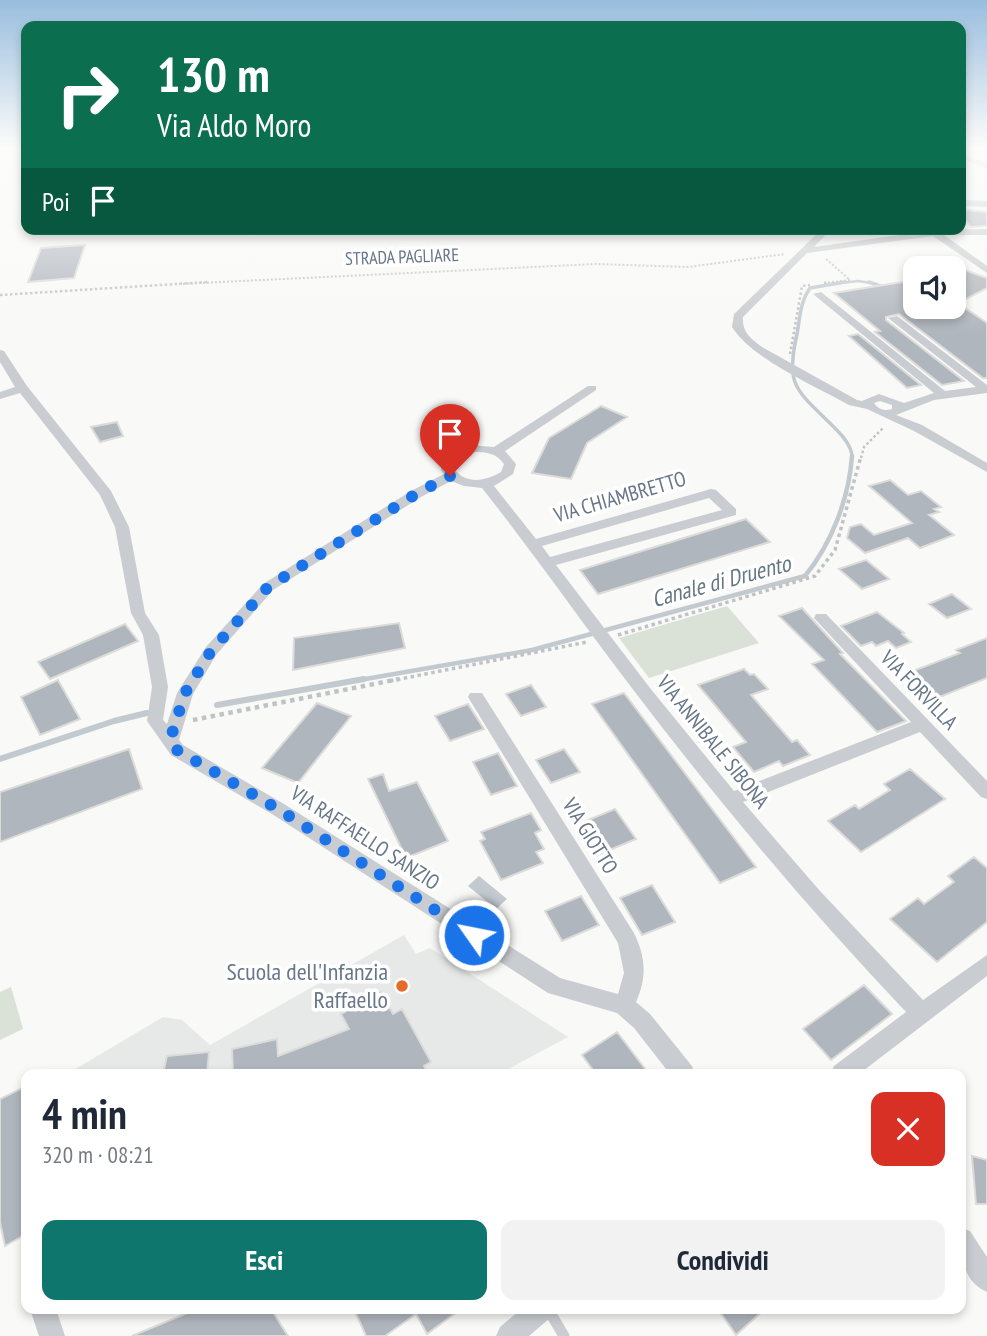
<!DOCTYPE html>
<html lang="it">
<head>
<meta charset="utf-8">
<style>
  :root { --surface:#fff; --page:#f2f2f3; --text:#1f2937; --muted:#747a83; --accent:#0f766e }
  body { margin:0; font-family:"PT Sans Narrow",sans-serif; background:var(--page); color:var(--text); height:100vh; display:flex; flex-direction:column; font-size:26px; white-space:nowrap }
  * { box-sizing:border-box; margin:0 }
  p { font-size:23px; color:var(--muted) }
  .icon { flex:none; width:38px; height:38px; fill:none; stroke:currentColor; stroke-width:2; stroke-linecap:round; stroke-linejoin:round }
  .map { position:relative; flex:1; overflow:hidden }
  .details { position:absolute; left:21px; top:1069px; width:945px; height:245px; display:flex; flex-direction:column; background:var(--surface); border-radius:14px; box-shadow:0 4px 10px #0003 }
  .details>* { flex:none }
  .hud { position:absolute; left:21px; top:21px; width:945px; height:214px; border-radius:14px; box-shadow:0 4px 10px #0003; background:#0b6e4f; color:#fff; overflow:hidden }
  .buttons { position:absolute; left:903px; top:256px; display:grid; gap:14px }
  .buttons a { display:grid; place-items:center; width:63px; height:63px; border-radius:14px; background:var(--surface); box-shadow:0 4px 10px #0003; font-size:35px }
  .pin { position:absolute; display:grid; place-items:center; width:60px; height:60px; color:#fff; margin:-72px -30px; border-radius:50% 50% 50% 0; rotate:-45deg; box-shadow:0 0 7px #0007 }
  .pin .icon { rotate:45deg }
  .me { position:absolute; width:77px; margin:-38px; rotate:303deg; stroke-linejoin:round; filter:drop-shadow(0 0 5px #0008) }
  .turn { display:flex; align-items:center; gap:24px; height:147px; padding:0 21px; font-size:32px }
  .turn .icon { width:91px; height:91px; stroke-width:2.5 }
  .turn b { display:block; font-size:49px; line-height:60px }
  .then { display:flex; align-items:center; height:66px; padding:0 21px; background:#0003; gap:14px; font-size:26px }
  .round { display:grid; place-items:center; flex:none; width:74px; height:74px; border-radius:14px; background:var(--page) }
  .head { display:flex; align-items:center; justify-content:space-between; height:119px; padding:0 21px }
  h1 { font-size:42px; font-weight:700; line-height:52px }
  .cta { display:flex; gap:14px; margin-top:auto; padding:14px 21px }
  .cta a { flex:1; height:80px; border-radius:14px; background:var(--accent); color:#fff; font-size:28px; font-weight:700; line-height:80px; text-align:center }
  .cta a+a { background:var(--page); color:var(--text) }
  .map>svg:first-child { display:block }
  .built { fill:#e7e8e8 }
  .green { fill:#dae1d7 }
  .water { fill:#c2cacf }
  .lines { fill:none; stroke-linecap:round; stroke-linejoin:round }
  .stream-far3 { stroke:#c2cacf; stroke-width:2.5 }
  .stream-far2 { stroke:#c2cacf; stroke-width:3.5 }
  .stream-far1 { stroke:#c2cacf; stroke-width:4.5 }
  .stream { stroke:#c2cacf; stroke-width:6 }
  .building { fill:#b0b6bd; stroke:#dbdbd9; stroke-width:2 }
  .path-far3 { stroke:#c0c3c5; stroke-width:2; stroke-dasharray:2 2; stroke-linecap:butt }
  .path-far2 { stroke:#c0c3c5; stroke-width:2.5; stroke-dasharray:2.5 2.5; stroke-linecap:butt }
  .path-far1 { stroke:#c0c3c5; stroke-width:3.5; stroke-dasharray:3.5 3.5; stroke-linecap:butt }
  .path { stroke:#c0c3c5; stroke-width:4.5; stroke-dasharray:4.5 4.5; stroke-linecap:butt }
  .lane { stroke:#c9ccd0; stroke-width:11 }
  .street { fill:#c9ccd0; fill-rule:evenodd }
  .route { stroke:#1a73e8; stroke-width:12; stroke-dasharray:0 21.6 }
  .poi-dot { fill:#e66b29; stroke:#fff; stroke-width:2.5 }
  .labels { text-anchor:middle; stroke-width:7; stroke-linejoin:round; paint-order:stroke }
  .far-street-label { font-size:18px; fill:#677688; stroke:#fff }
  .street-label { font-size:21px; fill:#677688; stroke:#fff }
  .water-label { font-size:23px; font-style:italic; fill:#637783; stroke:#fff }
  .near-poi-label { font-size:24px; fill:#677688; stroke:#fff; text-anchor:end }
</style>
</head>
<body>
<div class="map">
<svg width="987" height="1336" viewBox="0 0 987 1336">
  <rect width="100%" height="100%" fill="#f9f9f7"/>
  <path class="built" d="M 404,935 L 416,954 L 430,948 L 568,1037 L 499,1074 L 67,1074 L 163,1017 L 182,1020 L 210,1045 Z"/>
  <path class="green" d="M 727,606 L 759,643 L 649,678 L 619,638 Z
    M 11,987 L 23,1029 L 0,1040 L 0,992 Z"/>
  <path class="water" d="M 479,876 L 507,899 L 496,909 L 468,886 Z"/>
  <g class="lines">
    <path class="stream-far3" d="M 833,284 L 858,281 L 877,284"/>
    <path class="stream-far2" d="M 845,282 L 810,288 C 800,302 800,318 797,334 C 794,347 790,369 795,382 C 804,408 853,433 852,458
      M 869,282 L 885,288"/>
    <path class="stream-far1" d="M 354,681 L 532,650 L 805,576 C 832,543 849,498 852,456"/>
    <path class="stream" d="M 217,705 L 364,679
      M 0,759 L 114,721 L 147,713"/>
  </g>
  <path class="building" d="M 961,209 L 987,212 L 987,226 L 971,227 L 961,215 Z
    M 85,245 L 74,278 L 28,282 L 41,248 Z
    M 965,270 L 987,278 L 987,288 L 958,303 L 987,323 L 987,378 L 983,378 L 899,314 L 886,317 L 886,320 L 964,381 L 942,385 L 875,332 L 880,331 L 834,293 L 915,280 L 915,306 L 954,306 L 954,271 Z
    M 858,334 L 921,385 L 907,388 L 849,336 Z
    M 601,406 L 627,417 L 587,443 L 571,479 L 532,473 L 549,438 Z
    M 117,422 L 123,436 L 100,442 L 91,427 Z
    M 890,480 L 908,495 L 921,491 L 941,507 L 934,509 L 939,512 L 929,515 L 954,535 L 920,548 L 908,538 L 865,553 L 847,538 L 850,527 L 861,524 L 874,535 L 912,523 L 869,486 Z
    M 746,519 L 770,542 L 598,594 L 580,570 Z
    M 866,560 L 889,579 L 862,589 L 839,569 Z
    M 952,594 L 971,609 L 947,618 L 929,604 Z
    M 802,608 L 843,653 L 840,654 L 906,721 L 877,732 L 812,664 L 824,660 L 779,616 Z
    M 877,612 L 904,633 L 902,634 L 911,642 L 896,648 L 888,641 L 876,646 L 872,642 L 861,646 L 841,626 Z
    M 399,623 L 405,648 L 293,670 L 294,638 Z
    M 125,624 L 138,641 L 50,679 L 38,662 Z
    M 987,638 L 987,678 L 932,700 L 905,674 L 960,653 L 956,650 Z
    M 744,669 L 750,675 L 754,674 L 768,689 L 751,695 L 792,742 L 797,740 L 810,755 L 783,766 L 779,761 L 754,772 L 733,747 L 746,742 L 698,685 Z
    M 58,680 L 80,719 L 40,735 L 21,697 Z
    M 531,685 L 546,707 L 521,716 L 506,694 Z
    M 624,693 L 756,867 L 720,883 L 592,704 Z
    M 317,703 L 351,716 L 298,783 L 262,768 Z
    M 468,704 L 484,729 L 450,741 L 435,716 Z
    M 129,749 L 142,789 L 0,842 L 0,792 Z
    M 564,749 L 580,772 L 551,783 L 536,760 Z
    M 498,753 L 517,786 L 491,795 L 473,762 Z
    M 910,769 L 945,799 L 861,852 L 828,821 L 855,805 L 859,809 L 890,790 L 884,784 Z
    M 383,774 L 389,791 L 417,782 L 448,841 L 406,858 L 368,779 Z
    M 615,809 L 636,839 L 595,856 L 576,825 Z
    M 531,813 L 541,830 L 535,833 L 544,849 L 536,852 L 543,863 L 501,880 L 480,841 L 485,839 L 481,832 Z
    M 974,857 L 987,868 L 987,922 L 937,962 L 890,919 L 918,898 L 924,904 L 954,882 L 948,876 Z
    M 652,885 L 675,922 L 642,935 L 620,898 Z
    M 581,896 L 599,925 L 562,941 L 545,911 Z
    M 864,985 L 892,1014 L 831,1060 L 803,1029 Z
    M 381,992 L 393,1014 L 402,1009 L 431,1062 L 424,1066 L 428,1074 L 233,1074 L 232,1049 L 277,1039 L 278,1056 L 349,1029 L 341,1014 Z
    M 617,1032 L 649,1074 L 596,1074 L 582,1055 Z
    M 209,1052 L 207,1074 L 163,1074 L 167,1056 Z
    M 26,1086 L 26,1234 L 5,1246 L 0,1222 L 0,1099 Z
    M 972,1156 L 987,1160 L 987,1204 L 976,1204 Z
    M 197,1309 L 271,1309 L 288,1336 L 132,1336 Z
    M 354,1309 L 461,1309 L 427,1334 L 416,1314 L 385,1336 L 366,1336 Z
    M 718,1309 L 765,1309 L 736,1335 Z"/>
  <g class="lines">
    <path class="path-far3" d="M 824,283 L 850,280 L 825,258
      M 179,284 L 596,264 L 688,267 L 785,254"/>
    <path class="path-far2" d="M 824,283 L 829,282
      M 0,295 L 208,282
      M 790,354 L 802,286 L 810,285
      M 861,458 L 864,447 L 884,427"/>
    <path class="path-far1" d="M 618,635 L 815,576 L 835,550 L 861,456
      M 390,681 L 587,642"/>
    <path class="path" d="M 193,720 L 399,679"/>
    <path class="lane" d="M 548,1309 L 564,1336"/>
    <path class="street" d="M 961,154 L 987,163 L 987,168 L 961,159 Z
      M 961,200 L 987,201 L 987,207 L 961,206 Z
      M 822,229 L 831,229 L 814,247 L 935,230 L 987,229 L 987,235 L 944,235 L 987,266 L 987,273 L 933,236 L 807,253 L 743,317 C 742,332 750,338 762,347 L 857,400 L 862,401 L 879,394 L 904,403 L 934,393 L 813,294 L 821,292 L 945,391 L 976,387 L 888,318 L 897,316 L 987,385 L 987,393 L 934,400 L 896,415 L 922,425 L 987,463 L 987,472 L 914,431 L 867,409 L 849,405 C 815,386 752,359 732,327 L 734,314 ZM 880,401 L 892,405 L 892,409 C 884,411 879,410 874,403 Z
      M 0,350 L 4,351 L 27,386 L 111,491 L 129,527 L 145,613 L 159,635 L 168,687 L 163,720 L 167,724 L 177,693 L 206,647 L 263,584 L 411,491 L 444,474 L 441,470 L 441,462 L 451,451 L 469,445 L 494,447 L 588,386 L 596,386 L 596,390 L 505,451 L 516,464 L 513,474 L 494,486 L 536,539 L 711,489 L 716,490 L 736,509 L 736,515 L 556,565 L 650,688 L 734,791 L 911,722 L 814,618 L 816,614 L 826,614 L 987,781 L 987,799 L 981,797 L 920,732 L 743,802 L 820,891 L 923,1000 L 987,955 L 987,976 L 859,1074 L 831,1074 L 834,1066 L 906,1012 C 811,912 722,806 638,696 C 585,627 536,556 482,488 L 464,486 L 451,481 L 421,497 L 273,590 L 216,655 L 193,694 L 179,740 L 183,745 L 284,804 L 560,978 L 618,994 L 624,973 L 618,943 L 468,697 L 470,693 L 482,693 L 634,933 C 646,958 647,977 636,1002 L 650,1014 L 692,1066 L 695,1074 L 670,1074 L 634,1028 L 617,1013 L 548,993 L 272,814 L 171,755 L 147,721 L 152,687 L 143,635 L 131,613 L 115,527 L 100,495 L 20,393 L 0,399 L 0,392 L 15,387 L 0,362 ZM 474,452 C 487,452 496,453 504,464 L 501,472 C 485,481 467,485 454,469 L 454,463 L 460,457 ZM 709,498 L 722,510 L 550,557 L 542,546 Z
      M 961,1228 L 970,1231 L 987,1257 L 987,1292 C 960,1280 961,1252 961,1228 Z
      M 30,1309 L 56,1309 L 65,1336 L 39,1336 Z
      M 521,1309 L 554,1309 L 550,1318 L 529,1336 L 496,1336 L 500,1327 Z"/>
  </g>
  <linearGradient id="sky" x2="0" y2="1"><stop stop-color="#99bdde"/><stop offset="0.44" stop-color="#fcfcfb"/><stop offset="1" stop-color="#fcfcfb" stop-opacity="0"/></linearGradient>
  <rect width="987" height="335" fill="url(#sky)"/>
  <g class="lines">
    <path class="route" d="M 450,476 L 416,494 L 268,587 L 211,651 L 185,693 L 170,740 L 177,750 L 278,809 L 474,935"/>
  </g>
  <circle class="poi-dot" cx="402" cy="986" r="7"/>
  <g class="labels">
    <g class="far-street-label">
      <text transform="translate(402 257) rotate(-2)" y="6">STRADA PAGLIARE</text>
    </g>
    <g class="street-label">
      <text transform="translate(620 497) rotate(-16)" y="7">VIA CHIAMBRETTO</text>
      <text transform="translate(919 690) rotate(46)" y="7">VIA FORVILLA</text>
      <text transform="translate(713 742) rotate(51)" y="7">VIA ANNIBALE SIBONA</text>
      <text transform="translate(590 836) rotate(58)" y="7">VIA GIOTTO</text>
      <text transform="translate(365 838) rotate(33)" y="7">VIA RAFFAELLO SANZIO</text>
    </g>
    <g class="water-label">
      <text transform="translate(721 581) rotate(-15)" y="8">Canale di Druento</text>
    </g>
    <g class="near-poi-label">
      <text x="388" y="980">Scuola dell'Infanzia<tspan x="388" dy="28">Raffaello</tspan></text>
    </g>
  </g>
</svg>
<div class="buttons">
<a><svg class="icon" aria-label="sound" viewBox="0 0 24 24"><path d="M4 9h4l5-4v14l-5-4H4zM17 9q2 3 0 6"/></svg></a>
</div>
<div class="pin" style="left:450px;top:476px;background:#d93025"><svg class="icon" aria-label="arrive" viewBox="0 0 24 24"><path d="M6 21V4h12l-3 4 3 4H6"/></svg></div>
<svg class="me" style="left:474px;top:935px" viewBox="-20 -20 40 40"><circle r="17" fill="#1a73e8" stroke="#fff" stroke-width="3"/><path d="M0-11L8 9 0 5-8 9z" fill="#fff"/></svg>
<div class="hud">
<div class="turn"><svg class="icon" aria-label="right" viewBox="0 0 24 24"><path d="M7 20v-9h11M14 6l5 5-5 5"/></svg><div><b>130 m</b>Via Aldo Moro</div></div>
<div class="then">Poi<svg class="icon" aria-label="arrive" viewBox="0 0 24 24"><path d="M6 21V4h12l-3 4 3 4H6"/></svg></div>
</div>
<section class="details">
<div class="head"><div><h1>4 min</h1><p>320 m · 08:21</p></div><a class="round" style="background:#d93025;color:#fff"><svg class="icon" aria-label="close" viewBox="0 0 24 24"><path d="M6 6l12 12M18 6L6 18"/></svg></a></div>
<div class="cta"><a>Esci</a><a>Condividi</a></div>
</section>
</div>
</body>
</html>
